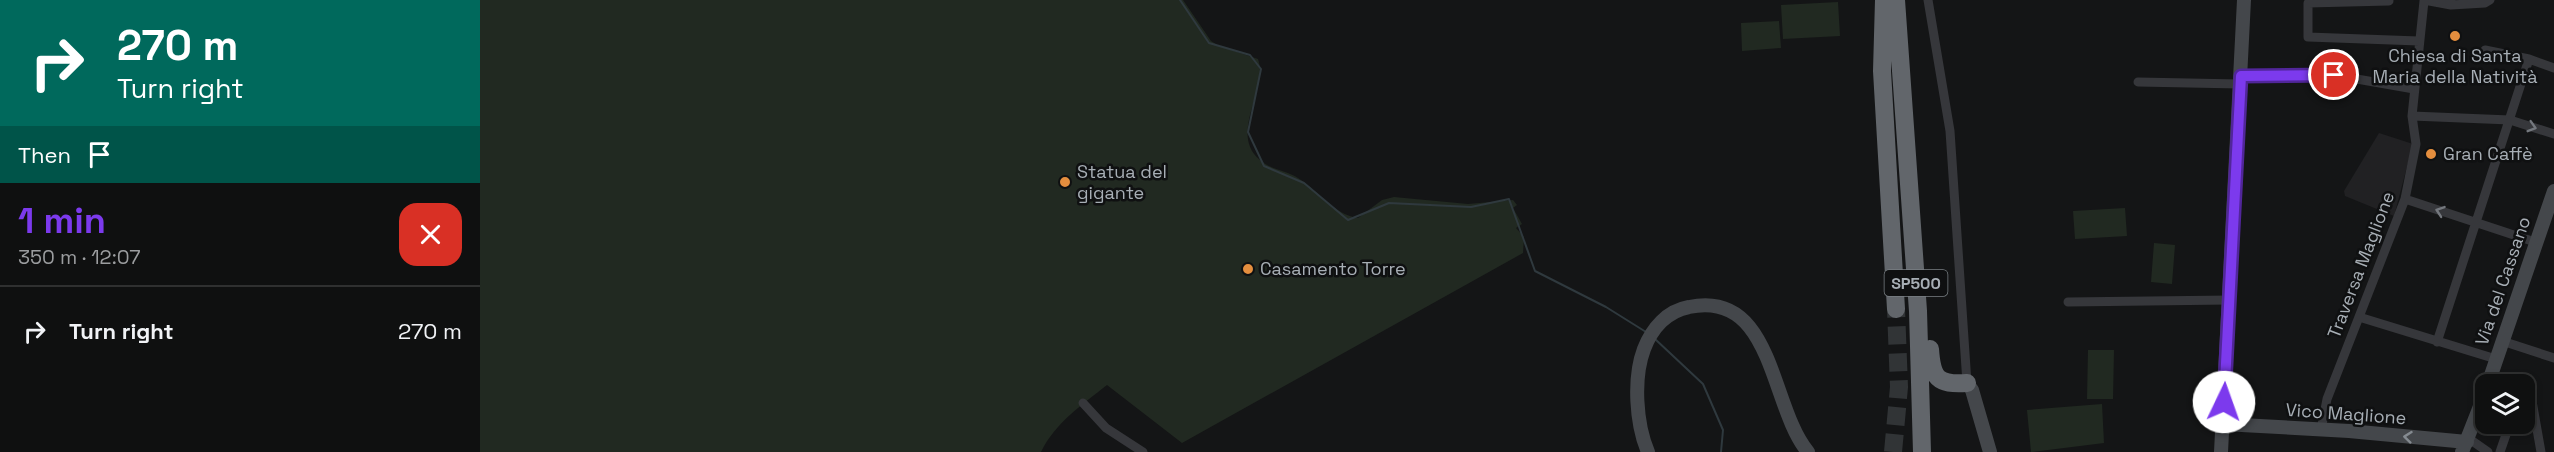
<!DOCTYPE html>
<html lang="en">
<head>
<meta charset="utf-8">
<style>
  :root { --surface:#0f1010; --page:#1d1e1e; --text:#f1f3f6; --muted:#9b9d9f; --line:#2f3030; --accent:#7c3aed }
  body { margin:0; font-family:"Space Grotesk",sans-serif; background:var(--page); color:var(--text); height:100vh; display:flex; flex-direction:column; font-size:22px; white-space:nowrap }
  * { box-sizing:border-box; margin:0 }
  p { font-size:20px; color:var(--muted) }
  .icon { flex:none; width:33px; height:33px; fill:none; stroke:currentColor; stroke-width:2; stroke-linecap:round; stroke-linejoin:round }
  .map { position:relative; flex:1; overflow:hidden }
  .sheet { display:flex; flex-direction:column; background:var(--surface); width:480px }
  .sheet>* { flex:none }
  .guide { background:#00695c; color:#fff; overflow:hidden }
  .fabs { position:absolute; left:1995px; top:374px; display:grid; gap:12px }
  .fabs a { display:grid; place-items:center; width:60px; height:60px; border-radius:12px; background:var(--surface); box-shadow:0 3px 9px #0003,0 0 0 2px var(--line); font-size:30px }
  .pin { position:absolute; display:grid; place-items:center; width:51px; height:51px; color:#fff; margin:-26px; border:3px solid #fff; border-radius:50%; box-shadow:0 2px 6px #0007 }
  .me { position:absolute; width:66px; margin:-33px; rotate:3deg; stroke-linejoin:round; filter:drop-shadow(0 0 4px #0008) }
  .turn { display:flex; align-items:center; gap:21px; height:126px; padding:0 18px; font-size:27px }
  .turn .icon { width:78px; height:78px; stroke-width:2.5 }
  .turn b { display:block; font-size:42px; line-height:51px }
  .then { display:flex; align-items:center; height:57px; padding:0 18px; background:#0003; gap:12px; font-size:22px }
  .round { display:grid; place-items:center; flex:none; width:63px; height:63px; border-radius:18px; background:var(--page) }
  .summary { display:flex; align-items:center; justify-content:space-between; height:102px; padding:0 18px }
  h1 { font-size:36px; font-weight:800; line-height:45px; color:var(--accent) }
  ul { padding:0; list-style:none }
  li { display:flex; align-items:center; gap:18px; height:90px; padding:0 18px; border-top:2px solid var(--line) }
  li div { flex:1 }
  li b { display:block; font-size:22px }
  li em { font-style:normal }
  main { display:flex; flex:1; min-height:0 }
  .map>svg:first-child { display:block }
  .built { fill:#212123 }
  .green { fill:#212921 }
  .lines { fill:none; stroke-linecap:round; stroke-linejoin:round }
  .stream { stroke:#2f393e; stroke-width:2 }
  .highway-tunnel { stroke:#313436; stroke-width:18; stroke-dasharray:18 9; stroke-linecap:butt }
  .street { stroke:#36373b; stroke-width:9 }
  .secondary { stroke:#44474b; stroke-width:14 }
  .highway { stroke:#62666b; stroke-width:18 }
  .oneway { stroke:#74787e }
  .oneway2 { stroke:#848a90 }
  .route-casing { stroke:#51269a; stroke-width:15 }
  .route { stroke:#7c3aed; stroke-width:10 }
  .poi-dot { fill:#e48e3e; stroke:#0f1011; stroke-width:2 }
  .labels { text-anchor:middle; stroke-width:5; stroke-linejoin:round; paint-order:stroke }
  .shield { fill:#0f1011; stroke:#797f84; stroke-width:1.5 }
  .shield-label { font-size:16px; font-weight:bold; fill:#a7aeb5 }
  .poi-label { font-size:18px; fill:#a7aeb5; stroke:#0f1011; text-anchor:start }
  .street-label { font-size:18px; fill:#a7aeb5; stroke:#0f1011 }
</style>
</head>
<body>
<main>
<section class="sheet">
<div class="guide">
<div class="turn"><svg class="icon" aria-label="right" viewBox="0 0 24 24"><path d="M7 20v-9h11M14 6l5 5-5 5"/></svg><div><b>270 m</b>Turn right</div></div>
<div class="then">Then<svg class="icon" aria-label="arrive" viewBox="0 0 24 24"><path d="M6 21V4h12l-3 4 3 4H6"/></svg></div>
</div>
<div class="summary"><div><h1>1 min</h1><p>350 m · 12:07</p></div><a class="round" style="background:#d93025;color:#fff"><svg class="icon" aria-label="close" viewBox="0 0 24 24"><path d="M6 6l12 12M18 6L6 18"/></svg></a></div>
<ul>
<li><svg class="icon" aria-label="right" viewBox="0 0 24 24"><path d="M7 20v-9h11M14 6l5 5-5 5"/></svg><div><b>Turn right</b></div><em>270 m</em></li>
</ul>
</section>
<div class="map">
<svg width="2074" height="452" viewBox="0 0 2074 452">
  <rect width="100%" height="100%" fill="#141516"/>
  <path class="built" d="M 1899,133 L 1933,144 L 1914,216 L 1865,196 L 1864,191 Z"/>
  <path class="green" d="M 0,0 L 703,0 L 731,41 L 739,46 L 778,59 C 789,90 748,133 780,160 C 791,170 806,170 818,178 C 840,192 851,213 878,218 L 902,200 L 914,197 L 988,204 L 1033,200 L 1037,205 L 1033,208 L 1042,224 L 1036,228 L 1044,237 L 1043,253 L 702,443 L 627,385 C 603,404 575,423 561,452 L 0,452 Z
    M 1358,2 L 1360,36 L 1303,39 L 1301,5 Z
    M 1299,21 L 1301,48 L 1262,51 L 1261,23 Z
    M 1645,208 L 1647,236 L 1595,239 L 1593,211 Z
    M 1674,243 L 1695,245 L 1692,284 L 1671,282 Z
    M 1608,350 L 1634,350 L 1633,399 L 1607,399 Z
    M 1622,404 L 1624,443 L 1551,452 L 1547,410 Z"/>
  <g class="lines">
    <path class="stream" d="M 700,0 L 729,43 L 770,55 L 781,69 L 768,132 L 784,166 L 824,183 L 868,220 L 909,203 L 991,207 L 1029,199 L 1055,271 L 1126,307 L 1166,332
      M 1175,339 L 1223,384 L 1243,430 L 1241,452"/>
    <path class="highway-tunnel" d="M 1413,452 L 1419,387 L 1416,309"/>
    <path class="street" d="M 1448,0 L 1470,131 L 1487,383
      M 1944,0 L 1971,5 L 1971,0
      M 1909,1 L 1828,3 L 1828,37 L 1939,41
      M 1971,5 L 2005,3 L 2010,0
      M 2005,50 L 2049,59 L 2074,68
      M 1761,76 L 1854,75 L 1934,89
      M 1658,82 L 1760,84
      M 1932,116 L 2030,120 L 2074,134
      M 1925,199 L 2055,242
      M 1588,302 L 1749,300
      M 1879,317 L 2016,359
      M 2022,341 L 2074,358
      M 1957,342 L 2049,59
      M 2044,402 L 2052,401 L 2061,452
      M 603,403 L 626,428 L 663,452
      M 1841,430 L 1847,399 L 1925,199 L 1936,144 L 1932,116 L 1944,1
      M 1988,438 L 2008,452
      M 2020,452 L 2030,423"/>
    <path class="secondary" d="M 1487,383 L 1492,390 L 1510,452
      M 2008,384 L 2074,191
      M 1743,424 L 1869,431 L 1987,442
      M 1168,452 C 1156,424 1153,378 1164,349 C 1172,328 1187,311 1209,307 C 1294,289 1290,407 1328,452
      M 1741,452 L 1764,0
      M 1982,452 L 2006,391"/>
    <path class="highway" d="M 1404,0 L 1402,71 L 1416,309
      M 1416,0 L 1438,311 L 1442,452
      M 1450,349 C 1452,378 1457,385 1487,383"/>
  </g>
  <defs><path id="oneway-chevron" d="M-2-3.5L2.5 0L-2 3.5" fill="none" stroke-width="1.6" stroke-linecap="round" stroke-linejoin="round" transform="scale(1.5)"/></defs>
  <g class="oneway">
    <use href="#oneway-chevron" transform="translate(2052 127) rotate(17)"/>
    <use href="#oneway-chevron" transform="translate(1960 211) rotate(-161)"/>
  </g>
  <use class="oneway2" href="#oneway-chevron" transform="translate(1928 437) rotate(-174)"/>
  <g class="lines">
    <g class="route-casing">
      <path id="route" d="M 1744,402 L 1761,76 L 1854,75"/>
    </g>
    <use href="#route" class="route"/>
  </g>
  <g class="poi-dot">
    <circle cx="1975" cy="36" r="6"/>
    <circle cx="1951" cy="154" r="6"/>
    <circle cx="585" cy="182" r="6"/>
    <circle cx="768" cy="269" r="6"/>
  </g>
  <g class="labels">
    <rect class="shield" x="1404.5" y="270" width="63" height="26" rx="4.5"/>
    <g class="shield-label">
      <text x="1436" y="289">SP500</text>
    </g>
    <g class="poi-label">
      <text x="1975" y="62" text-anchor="middle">Chiesa di Santa<tspan x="1975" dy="21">Maria della Natività</tspan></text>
      <text x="1963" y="160">Gran Caffè</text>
      <text x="597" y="178">Statua del<tspan x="597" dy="21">gigante</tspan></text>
      <text x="780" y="275">Casamento Torre</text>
    </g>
    <g class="street-label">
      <text transform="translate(1881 265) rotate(-69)" y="6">Traversa Maglione</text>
      <text transform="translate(2023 281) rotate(-71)" y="6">Via del Cassano</text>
      <text transform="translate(1866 414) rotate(4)" y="6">Vico Maglione</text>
    </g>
  </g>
</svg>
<div class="fabs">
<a><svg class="icon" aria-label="layers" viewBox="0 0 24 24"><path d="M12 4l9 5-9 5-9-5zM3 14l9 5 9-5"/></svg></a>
</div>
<div class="pin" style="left:1854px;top:75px;background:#d93025"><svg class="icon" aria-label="arrive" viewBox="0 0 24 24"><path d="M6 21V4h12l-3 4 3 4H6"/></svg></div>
<svg class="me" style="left:1744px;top:402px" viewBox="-20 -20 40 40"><circle r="19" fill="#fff"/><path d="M0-13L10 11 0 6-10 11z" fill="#7c3aed"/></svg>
</div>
</main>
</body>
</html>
